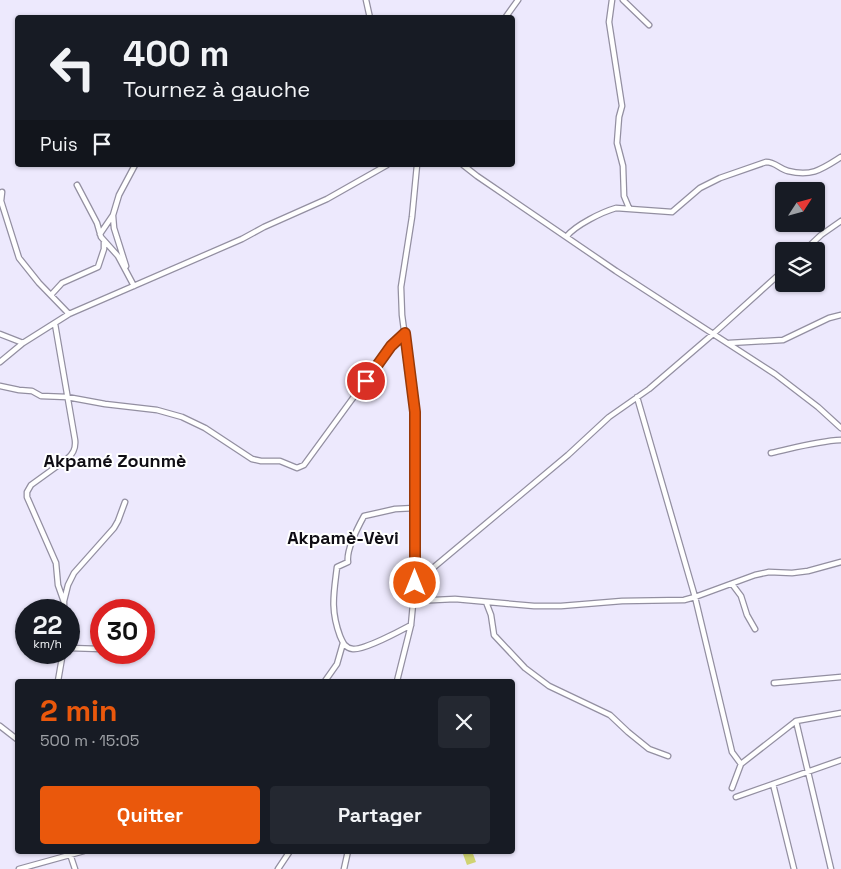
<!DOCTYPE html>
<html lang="fr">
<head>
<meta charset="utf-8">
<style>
  :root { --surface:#171b24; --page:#242831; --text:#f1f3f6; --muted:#9ea1a6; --accent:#ea580c }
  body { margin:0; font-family:"Space Grotesk",sans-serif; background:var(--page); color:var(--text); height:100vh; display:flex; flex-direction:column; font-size:19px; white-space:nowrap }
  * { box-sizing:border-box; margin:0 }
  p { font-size:16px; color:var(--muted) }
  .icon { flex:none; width:28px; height:28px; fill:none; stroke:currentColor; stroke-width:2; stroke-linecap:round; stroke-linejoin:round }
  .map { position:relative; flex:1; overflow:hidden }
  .details { position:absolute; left:15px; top:679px; width:500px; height:175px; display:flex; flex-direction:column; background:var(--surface); border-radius:5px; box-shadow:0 1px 4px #0004 }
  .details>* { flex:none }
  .guide { position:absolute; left:15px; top:15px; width:500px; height:152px; border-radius:5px; box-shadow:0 1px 4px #0004; background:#171b24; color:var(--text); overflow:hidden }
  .needle { width:32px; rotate:54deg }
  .fabs { position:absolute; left:775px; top:182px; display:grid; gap:10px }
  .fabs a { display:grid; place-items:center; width:50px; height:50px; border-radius:5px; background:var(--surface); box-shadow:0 1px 4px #0004; font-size:25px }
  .speed { position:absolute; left:15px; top:599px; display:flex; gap:10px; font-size:25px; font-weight:700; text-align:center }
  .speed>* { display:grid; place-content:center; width:65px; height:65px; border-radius:50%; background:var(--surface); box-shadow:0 1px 4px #0004; line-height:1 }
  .speed small { font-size:12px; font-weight:400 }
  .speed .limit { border:8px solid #d22; background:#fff; color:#111 }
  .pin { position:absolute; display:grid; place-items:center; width:42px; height:42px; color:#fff; margin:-21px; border:2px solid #fff; border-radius:50%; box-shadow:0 1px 5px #0007 }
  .me { position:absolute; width:55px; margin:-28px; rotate:0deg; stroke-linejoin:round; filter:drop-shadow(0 0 4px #0008) }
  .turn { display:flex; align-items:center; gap:18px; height:105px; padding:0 25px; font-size:22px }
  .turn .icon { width:65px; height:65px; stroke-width:2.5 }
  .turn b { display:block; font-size:35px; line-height:42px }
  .then { display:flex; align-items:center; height:48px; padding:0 25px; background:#0003; gap:10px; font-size:19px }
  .round { display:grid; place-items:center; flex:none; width:52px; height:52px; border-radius:5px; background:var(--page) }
  .headline { display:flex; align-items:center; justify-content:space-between; height:85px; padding:0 25px }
  h1 { font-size:30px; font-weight:700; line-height:38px; color:var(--accent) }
  .action { display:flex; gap:10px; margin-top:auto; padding:10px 25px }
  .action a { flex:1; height:58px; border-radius:5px; background:var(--accent); color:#fff; font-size:20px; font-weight:700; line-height:58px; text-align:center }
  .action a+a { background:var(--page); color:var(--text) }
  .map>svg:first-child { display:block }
  .green { fill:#cfd372 }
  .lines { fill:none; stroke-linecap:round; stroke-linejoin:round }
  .minor-casing { stroke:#938fa1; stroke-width:7 }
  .minor { stroke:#fff; stroke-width:4.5 }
  .route-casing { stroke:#983908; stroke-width:12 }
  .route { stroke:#ea580c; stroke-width:9 }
  .labels { text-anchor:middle; stroke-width:4; stroke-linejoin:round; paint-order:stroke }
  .quarter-label { font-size:18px; font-weight:bold; fill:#0f0d14; stroke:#fff }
</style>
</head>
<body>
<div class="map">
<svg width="841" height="869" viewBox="0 0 841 869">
  <rect width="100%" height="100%" fill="#ede9fd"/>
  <path class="green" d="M 470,851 L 472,851 L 476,862 L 467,865 L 463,854 Z"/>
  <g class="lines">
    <g class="minor-casing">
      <path id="minor" d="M 366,0 L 370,18
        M 612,0 L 609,22 L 622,106 L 619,117 L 617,143 L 623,166 L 624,196 L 629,208
        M 623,0 L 649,25
        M 505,18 L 518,0
        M 463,165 L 477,176 L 616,271 L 775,374 L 818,407 L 841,428
        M 77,185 L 97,223 L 101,237 L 118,256 L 134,286
        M 2,192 L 1,201 L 19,258 L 39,283 L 69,314
        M 113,216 L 114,228 L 126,266
        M 100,234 L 113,215 L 119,195 L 135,165
        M 567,236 C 576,225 602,212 616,208 L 672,212 L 700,188 L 720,178 L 766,162 C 775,162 780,169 788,171 C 812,177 822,169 841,157
        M 804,251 L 821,235 L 841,221
        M 51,295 L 62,283 L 98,267 L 104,249 L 104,242
        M 55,324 L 75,440 C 76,449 73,454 67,459 L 31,485 L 27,492 L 27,497 L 56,563 L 58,585 L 64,602 L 64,610
        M 0,334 L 23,343
        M 729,343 L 783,340 L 829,318 L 841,315
        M 0,362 L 23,343 L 69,314 L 242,239 L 264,227 L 327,199 L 387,165
        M 0,386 L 19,390 L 32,391 L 41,396 L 67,397 L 105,404 L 157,410 L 182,417 L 205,428 L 252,459 L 261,461 L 280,461 L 297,468 L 304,465 L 391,346 L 405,333
        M 637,397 L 695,597 L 732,752 L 741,764
        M 771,453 C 794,448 817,441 841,440
        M 415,583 L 568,455 L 609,417 L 649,389 L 713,334 L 784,270
        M 732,584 L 741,596 L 747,615 L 755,629
        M 64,601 L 68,585 L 74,573 L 114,528 L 118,521 L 125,502
        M 414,601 L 455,599 L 534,606 L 561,606 L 622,601 L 684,600 L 695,597 L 755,575 L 769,572 L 792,573 L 808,571 L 841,562
        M 486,602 L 491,615 L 494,635 L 525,668 L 549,686 L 610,715 L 628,732 L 649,749 L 668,756
        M 411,625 C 400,631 364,650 353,649 C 345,648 343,643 340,636 C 330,609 334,593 337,567 L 348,562 C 346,550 358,527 364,516 L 395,509 L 415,508
        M 69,648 L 101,649
        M 58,681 L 63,652
        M 325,681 L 337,664 L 343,643
        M 397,681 L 411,625 L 415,583 L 415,412 L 402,315 L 401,287 L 412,217 L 417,165
        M 774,683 L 841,677
        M 796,721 L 831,869
        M 0,726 L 18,740
        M 773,784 L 794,869
        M 732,788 L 741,764 L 796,721 L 841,713
        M 736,797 L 841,760
        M 69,851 L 75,869
        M 19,869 L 84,851
        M 278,869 L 290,851
        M 344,869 L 348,851"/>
    </g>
    <use href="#minor" class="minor"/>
  </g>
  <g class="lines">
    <g class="route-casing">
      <path id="route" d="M 366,381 L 391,346 L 405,333 L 415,412 L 415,583"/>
    </g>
    <use href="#route" class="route"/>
  </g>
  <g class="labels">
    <g class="quarter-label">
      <text x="115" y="467">Akpamé Zounmè</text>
      <text x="343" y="544">Akpamè-Vèvi</text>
    </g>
  </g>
</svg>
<div class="fabs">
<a><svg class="needle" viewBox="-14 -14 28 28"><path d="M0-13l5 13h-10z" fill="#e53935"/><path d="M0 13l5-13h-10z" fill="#9ea1a6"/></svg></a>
<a><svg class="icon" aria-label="layers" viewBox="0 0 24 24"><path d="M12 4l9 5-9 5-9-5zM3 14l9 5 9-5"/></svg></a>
</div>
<div class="speed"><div>22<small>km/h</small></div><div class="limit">30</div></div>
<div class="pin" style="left:366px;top:381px;background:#d93025"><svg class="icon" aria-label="arrive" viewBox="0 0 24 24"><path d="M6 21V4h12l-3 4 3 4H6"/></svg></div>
<svg class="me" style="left:415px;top:583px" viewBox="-20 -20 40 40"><circle r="17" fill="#ea580c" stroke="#fff" stroke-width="3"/><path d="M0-11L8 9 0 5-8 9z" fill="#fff"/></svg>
<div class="guide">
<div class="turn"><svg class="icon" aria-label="left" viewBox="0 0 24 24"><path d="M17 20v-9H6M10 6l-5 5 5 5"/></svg><div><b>400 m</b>Tournez à gauche</div></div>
<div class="then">Puis<svg class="icon" aria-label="arrive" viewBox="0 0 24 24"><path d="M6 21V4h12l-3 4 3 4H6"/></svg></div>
</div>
<section class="details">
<div class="headline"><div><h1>2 min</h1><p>500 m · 15:05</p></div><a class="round"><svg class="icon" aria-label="close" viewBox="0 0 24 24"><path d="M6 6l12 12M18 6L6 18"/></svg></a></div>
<div class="action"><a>Quitter</a><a>Partager</a></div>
</section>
</div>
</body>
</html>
